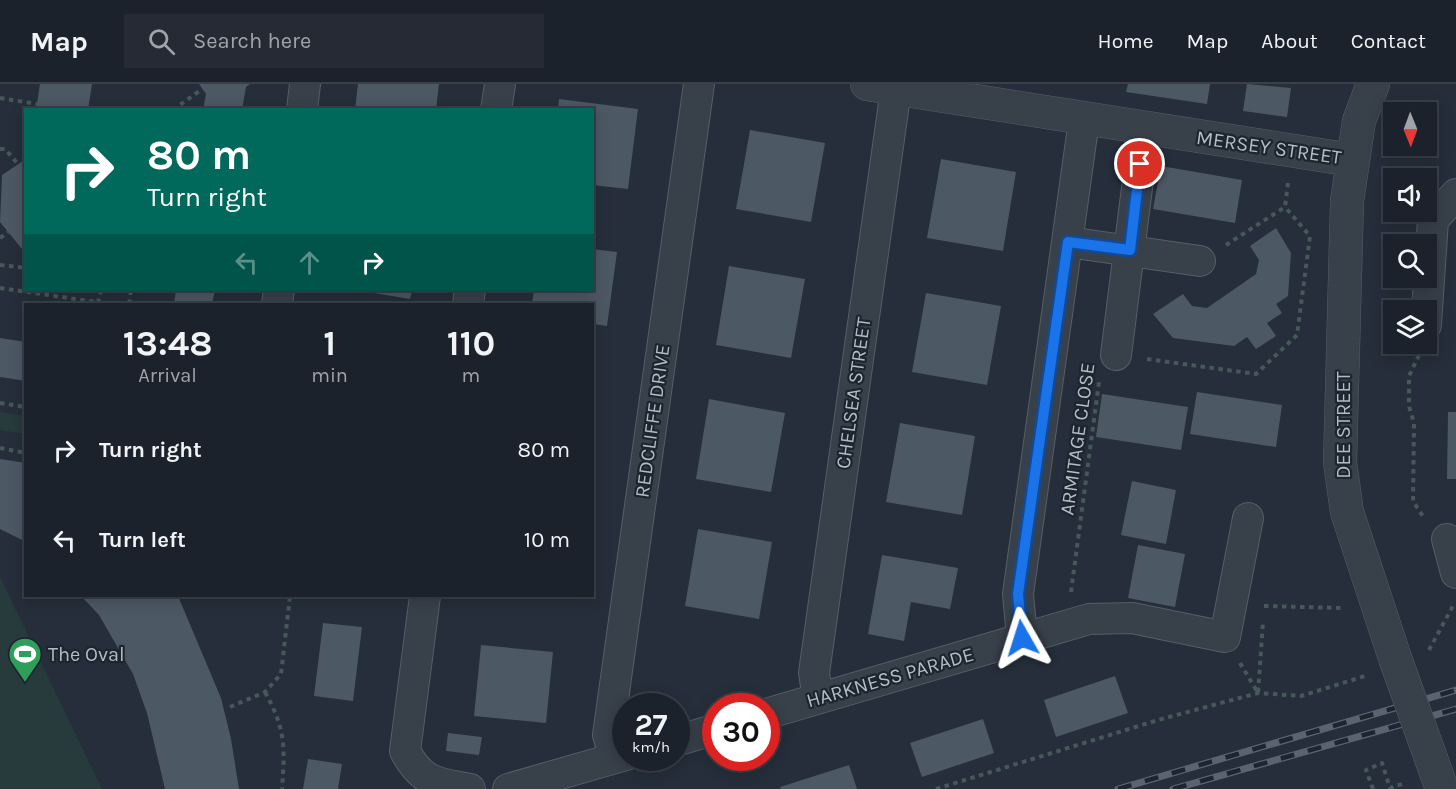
<!DOCTYPE html>
<html lang="en">
<head>
<meta charset="utf-8">
<style>
  :root { --surface:#1c222c; --page:#252a34; --text:#f1f3f6; --muted:#a0a4a9; --line:#3a3f48 }
  body { margin:0; font-family:Karla,sans-serif; background:var(--page); color:var(--text); height:100vh; display:flex; flex-direction:column; font-size:22px; white-space:nowrap }
  * { box-sizing:border-box; margin:0 }
  p { font-size:20px; color:var(--muted) }
  .icon { flex:none; width:33px; height:33px; fill:none; stroke:currentColor; stroke-width:2; stroke-linecap:round; stroke-linejoin:round }
  .map { position:relative; flex:1; overflow:hidden }
  .sheet { position:absolute; left:24px; top:219px; width:570px; height:294px; display:flex; flex-direction:column; background:var(--surface); border-radius:0px; box-shadow:0 3px 15px #0003,0 0 0 2px var(--line) }
  .sheet>* { flex:none }
  .guide { position:absolute; left:24px; top:24px; width:570px; height:183px; border-radius:0px; box-shadow:0 3px 15px #0003,0 0 0 2px var(--line); background:#00695c; color:#fff; overflow:hidden }
  .needle { width:39px; rotate:179deg }
  .tools { position:absolute; left:1383px; top:18px; display:grid; gap:12px }
  .tools a { display:grid; place-items:center; width:54px; height:54px; border-radius:0px; background:var(--surface); box-shadow:0 3px 15px #0003,0 0 0 2px var(--line); font-size:30px }
  .speed { position:absolute; left:612px; top:609px; display:flex; gap:12px; font-size:30px; font-weight:700; text-align:center }
  .speed>* { display:grid; place-content:center; width:78px; height:78px; border-radius:50%; background:var(--surface); box-shadow:0 3px 15px #0003,0 0 0 2px var(--line); line-height:1 }
  .speed small { font-size:15px; font-weight:400 }
  .speed .limit { border:9px solid #d22; background:#fff; color:#111 }
  .pin { position:absolute; display:grid; place-items:center; width:51px; height:51px; color:#fff; margin:-26px; border:3px solid #fff; border-radius:50%; box-shadow:0 2px 6px #0007 }
  .me { position:absolute; width:66px; margin:-33px; rotate:354deg; stroke-linejoin:round; filter:drop-shadow(0 0 4px #0008) }
  .turn { display:flex; align-items:center; gap:21px; height:126px; padding:0 24px; font-size:27px }
  .turn .icon { width:78px; height:78px; stroke-width:2.5 }
  .turn b { display:block; font-size:42px; line-height:51px }
  .lanes { display:flex; align-items:center; height:57px; padding:0 24px; background:#0003; justify-content:center; gap:30px; direction:ltr }
  .lanes .off { opacity:.35 }
  .eta { display:flex; justify-content:space-evenly; align-items:center; height:102px; text-align:center }
  .eta b { font-size:36px; font-weight:700; line-height:42px }
  ul { padding:0; list-style:none }
  li { display:flex; align-items:center; gap:18px; height:90px; padding:0 24px }
  li div { flex:1 }
  li b { display:block; font-size:22px }
  li em { font-style:normal }
  header { display:flex; align-items:center; gap:36px; box-sizing:border-box; height:84px; padding:0 30px; background:var(--surface); border-bottom:2px solid var(--line) }
  header strong { font-size:28px }
  nav { display:flex; gap:33px; margin-inline-start:auto; font-size:21px }
  .search { width:420px; height:54px; background:var(--page); display:flex; align-items:center; gap:15px; box-sizing:border-box; padding:0 21px; border-radius:0px; color:var(--muted); font-size:22px }
  .map>svg:first-child { display:block }
  .green { fill:#273b3c }
  .building { fill:#4d5865 }
  .lines { fill:none; stroke-linecap:round; stroke-linejoin:round }
  .minor-casing { stroke:#565e68; stroke-width:32 }
  .tertiary-casing { stroke:#565e68; stroke-width:34 }
  .path { stroke:#46585a; stroke-width:4; stroke-dasharray:4.5 4.5; stroke-linecap:butt }
  .minor { stroke:#38404a; stroke-width:30 }
  .tertiary { stroke:#38404a; stroke-width:33 }
  .rail-casing { stroke:#5a6471; stroke-width:7 }
  .rail { stroke:#1d252f; stroke-width:4.5; stroke-dasharray:14; stroke-linecap:butt }
  .tertiary-bridge-casing { stroke:#565e68; stroke-width:34; stroke-linecap:butt }
  .tertiary-bridge { stroke:#38404a; stroke-width:33 }
  .route-casing { stroke:#114b97; stroke-width:15 }
  .route { stroke:#1a73e8; stroke-width:10 }
  .labels { text-anchor:middle; stroke-width:4.5; stroke-linejoin:round; paint-order:stroke }
  .street-label { font-size:20px; fill:#b3bbc6; stroke:#1d252f }
  .poi-label { font-size:20px; fill:#b3bbc6; stroke:#1d252f; text-anchor:start }
</style>
</head>
<body>
<header>
<strong>Map</strong>
<div class="search"><svg class="icon" aria-label="search" viewBox="0 0 24 24"><circle cx="10" cy="10" r="6"/><path d="M15 15l6 6"/></svg>Search here</div>
<nav><a>Home</a><a>Map</a><a>About</a><a>Contact</a></nav>
</header>
<div class="map">
<svg width="1456" height="705" viewBox="0 0 1456 705">
  <rect width="100%" height="100%" fill="#252e3a"/>
  <path class="green" d="M 0,328 L 25,332 L 25,350 L 0,346 Z
    M 0,493 L 102,705 L 0,705 Z"/>
  <path class="building" d="M 40,0 L 92,0 L 88,26 L 36,26 Z
    M 199,0 L 250,0 L 246,3 L 242,26 L 203,26 L 206,10 Z
    M 358,0 L 439,0 L 436,26 L 355,26 Z
    M 1128,0 L 1210,0 L 1207,20 L 1126,8 Z
    M 1247,0 L 1291,4 L 1287,33 L 1243,27 Z
    M 559,15 L 638,25 L 628,105 L 592,101 L 592,26 L 558,26 Z
    M 750,46 L 825,59 L 811,138 L 736,125 Z
    M 26,75 L 26,166 L 22,165 L 0,138 L 2,91 Z
    M 941,75 L 1016,88 L 1003,167 L 927,154 Z
    M 1161,82 L 1242,96 L 1235,139 L 1153,125 Z
    M 1276,144 L 1291,169 L 1288,212 L 1276,220 L 1282,229 L 1267,239 L 1276,252 L 1256,265 L 1247,253 L 1234,262 L 1173,254 L 1153,230 L 1183,210 L 1192,222 L 1207,224 L 1256,190 L 1259,176 L 1250,162 Z
    M 592,165 L 617,168 L 607,242 L 592,240 L 592,220 L 532,220 L 534,206 L 592,206 Z
    M 729,182 L 805,195 L 791,274 L 716,261 Z
    M 176,206 L 215,206 L 212,220 L 174,220 Z
    M 356,206 L 412,206 L 410,215 Z
    M 926,209 L 1001,222 L 987,301 L 912,288 Z
    M 0,254 L 26,258 L 26,297 L 0,293 Z
    M 1197,308 L 1282,321 L 1276,363 L 1190,350 Z
    M 1102,310 L 1188,323 L 1181,366 L 1096,353 Z
    M 709,315 L 785,329 L 771,408 L 696,395 Z
    M 1448,328 L 1456,328 L 1456,395 L 1447,395 Z
    M 900,339 L 975,352 L 962,431 L 886,418 Z
    M 0,375 L 26,379 L 26,458 L 0,445 Z
    M 1132,397 L 1176,406 L 1166,460 L 1121,451 Z
    M 698,445 L 772,458 L 759,535 L 685,522 Z
    M 1138,461 L 1185,470 L 1175,523 L 1128,514 Z
    M 882,471 L 958,484 L 950,525 L 911,518 L 904,557 L 868,550 Z
    M 81,512 L 178,512 L 221,614 L 231,655 L 239,705 L 165,705 L 147,629 L 133,590 L 99,531 Z
    M 323,539 L 362,543 L 353,617 L 314,612 Z
    M 481,561 L 553,568 L 546,639 L 474,632 Z
    M 1115,592 L 1128,629 L 1056,653 L 1044,616 Z
    M 983,635 L 994,669 L 922,693 L 910,659 Z
    M 448,649 L 482,653 L 479,671 L 446,667 Z
    M 308,675 L 342,680 L 338,705 L 303,705 Z
    M 849,681 L 857,705 L 781,705 L 780,703 Z"/>
  <g class="lines">
    <g class="minor-casing">
      <path id="minor" d="M 302,26 L 305,0
        M 496,26 L 500,0
        M 1068,158 L 1200,177
        M 277,220 L 279,206
        M 468,220 L 470,206
        M 1426,241 L 1433,136 L 1456,110
        M 1116,271 L 1140,80
        M 1447,455 L 1456,489
        M 425,512 L 405,667 C 422,699 437,699 470,705
        M 1022,554 L 1018,510 L 1084,36
        M 818,614 L 814,589 L 896,5
        M 766,630 L 1089,535 L 1132,534 L 1225,553 L 1248,434
        M 676,657 L 716,645
        M 615,674 L 608,651 L 699,0
        M 508,705 L 626,671"/>
    </g>
    <g class="tertiary-casing">
      <path id="tertiary" d="M 867,0 L 1352,76
        M 1373,0 L 1359,37 L 1347,117 L 1340,378 L 1347,428 L 1395,574"/>
    </g>
    <path class="path" d="M 0,14 L 37,20
      M 173,26 L 202,5
      M 0,65 L 5,65 L 18,80
      M 1382,102 L 1394,104
      M 0,154 L 8,148
      M 1226,161 L 1285,123 L 1288,99
      M 0,181 L 26,184
      M 0,204 L 110,220
      M 98,219 L 101,206
      M 129,220 L 131,206
      M 1419,271 L 1409,292 L 1409,322 L 1414,339 L 1413,417 L 1424,434
      M 1147,275 L 1256,290 L 1297,251 L 1310,152 L 1285,123
      M 0,319 L 26,323
      M 0,364 L 26,369
      M 1071,508 L 1099,298
      M 1264,522 L 1342,524
      M 1429,566 L 1454,520
      M 1240,579 L 1258,609 L 1263,538
      M 265,608 C 286,646 285,663 282,705
      M 230,623 L 265,608 L 281,590 L 290,512
      M 936,705 L 1158,636 L 1258,609 L 1301,612 L 1365,592
      M 1373,705 L 1366,686 L 1382,679 L 1390,704 L 1405,699"/>
    <use href="#minor" class="minor"/>
    <use href="#tertiary" class="tertiary"/>
    <g class="rail-casing">
      <path id="rail" d="M 1118,705 L 1456,606
        M 1173,705 L 1456,625"/>
    </g>
    <use href="#rail" class="rail"/>
    <g class="tertiary-bridge-casing">
      <path id="tertiary-bridge" d="M 1395,574 L 1442,705"/>
    </g>
    <use href="#tertiary-bridge" class="tertiary-bridge"/>
  </g>
  <g class="lines">
    <g class="route-casing">
      <path id="route" d="M 1022,554 L 1018,510 L 1068,158 L 1130,166 L 1140,80"/>
    </g>
    <use href="#route" class="route"/>
  </g>
  <defs>
    <g id="stadium-pin" transform="scale(1.725)"><path d="M0 17L-7.5 6A9.5 9.5 0 1 1 7.5 6Z" fill="#2e9e5b" stroke="#1d252f"/><path d="M0-5a6.5 5 0 1 0 0 10a6.5 5 0 1 0 0-10ZM-3.5-1.8h7v3.6h-7Z" fill="#fff"/></g>
  </defs>
  <g fill-rule="evenodd">
    <use href="#stadium-pin" x="25" y="570"/>
  </g>
  <g class="labels">
    <g class="street-label">
      <text transform="translate(1269 63) rotate(8)" y="7">MERSEY STREET</text>
      <text transform="translate(853 309) rotate(-82)" y="7">CHELSEA STREET</text>
      <text transform="translate(652 337) rotate(-82)" y="7">REDCLIFFE DRIVE</text>
      <text transform="translate(1343 341) rotate(-90)" y="7">DEE STREET</text>
      <text transform="translate(1077 355) rotate(-82)" y="7">ARMITAGE CLOSE</text>
      <text transform="translate(890 593) rotate(-16)" y="7">HARKNESS PARADE</text>
    </g>
    <g class="poi-label">
      <text x="48" y="577">The Oval</text>
    </g>
  </g>
</svg>
<div class="tools">
<a><svg class="needle" viewBox="-14 -14 28 28"><path d="M0-13l5 13h-10z" fill="#e53935"/><path d="M0 13l5-13h-10z" fill="#a0a4a9"/></svg></a>
<a><svg class="icon" aria-label="sound" viewBox="0 0 24 24"><path d="M4 9h4l5-4v14l-5-4H4zM17 9q2 3 0 6"/></svg></a>
<a><svg class="icon" aria-label="search" viewBox="0 0 24 24"><circle cx="10" cy="10" r="6"/><path d="M15 15l6 6"/></svg></a>
<a><svg class="icon" aria-label="layers" viewBox="0 0 24 24"><path d="M12 4l9 5-9 5-9-5zM3 14l9 5 9-5"/></svg></a>
</div>
<div class="speed"><div>27<small>km/h</small></div><div class="limit">30</div></div>
<div class="pin" style="left:1140px;top:80px;background:#d93025"><svg class="icon" aria-label="arrive" viewBox="0 0 24 24"><path d="M6 21V4h12l-3 4 3 4H6"/></svg></div>
<svg class="me" style="left:1022px;top:554px" viewBox="-20 -20 40 40"><path d="M0-17L14 15 0 8-14 15z" fill="#1a73e8" stroke="#fff" stroke-width="4"/></svg>
<div class="guide">
<div class="turn"><svg class="icon" aria-label="right" viewBox="0 0 24 24"><path d="M7 20v-9h11M14 6l5 5-5 5"/></svg><div><b>80 m</b>Turn right</div></div>
<div class="lanes"><svg class="icon off" aria-label="left" viewBox="0 0 24 24"><path d="M17 20v-9H6M10 6l-5 5 5 5"/></svg><svg class="icon off" aria-label="ahead" viewBox="0 0 24 24"><path d="M12 20V5M6 11l6-6 6 6"/></svg><svg class="icon" aria-label="right" viewBox="0 0 24 24"><path d="M7 20v-9h11M14 6l5 5-5 5"/></svg></div>
</div>
<section class="sheet">
<div class="eta">
<div><b>13:48</b><p>Arrival</p></div>
<div><b>1</b><p>min</p></div>
<div><b>110</b><p>m</p></div>
</div>
<ul>
<li><svg class="icon" aria-label="right" viewBox="0 0 24 24"><path d="M7 20v-9h11M14 6l5 5-5 5"/></svg><div><b>Turn right</b></div><em>80 m</em></li>
<li><svg class="icon" aria-label="left" viewBox="0 0 24 24"><path d="M17 20v-9H6M10 6l-5 5 5 5"/></svg><div><b>Turn left</b></div><em>10 m</em></li>
</ul>
</section>
</div>
</body>
</html>
